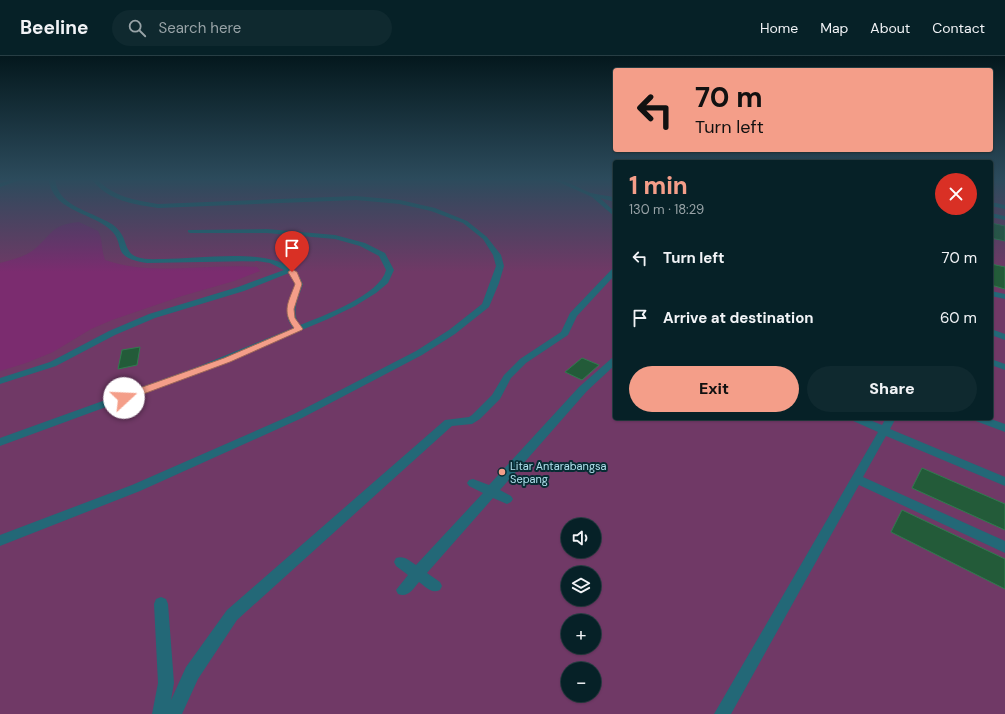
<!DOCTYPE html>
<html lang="en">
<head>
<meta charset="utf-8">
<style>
  :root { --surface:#062127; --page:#0f292f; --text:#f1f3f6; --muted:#98a3a7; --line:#273e44; --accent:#f49e89 }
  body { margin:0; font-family:"DM Sans",sans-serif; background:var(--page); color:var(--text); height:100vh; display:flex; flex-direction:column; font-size:15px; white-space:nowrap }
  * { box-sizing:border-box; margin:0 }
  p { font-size:13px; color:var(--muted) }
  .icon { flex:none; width:22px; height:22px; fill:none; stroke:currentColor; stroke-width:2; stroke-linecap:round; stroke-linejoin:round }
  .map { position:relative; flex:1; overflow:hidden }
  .side { position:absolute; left:613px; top:104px; width:380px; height:260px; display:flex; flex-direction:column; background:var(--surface); border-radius:4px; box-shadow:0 1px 3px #0004,0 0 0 1px var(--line) }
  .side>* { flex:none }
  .top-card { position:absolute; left:613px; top:12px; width:380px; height:84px; border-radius:4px; box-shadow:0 1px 3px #0004,0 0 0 1px var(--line); background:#f49e89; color:#111; overflow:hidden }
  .fabs { position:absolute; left:561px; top:462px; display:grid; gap:8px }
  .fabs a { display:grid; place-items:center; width:40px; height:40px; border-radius:50%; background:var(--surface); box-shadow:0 1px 3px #0004,0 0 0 1px var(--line); font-size:20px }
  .pin { position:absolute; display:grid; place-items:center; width:34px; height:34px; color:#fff; margin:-41px -17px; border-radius:50% 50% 50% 0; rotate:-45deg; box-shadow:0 0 4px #0007 }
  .pin .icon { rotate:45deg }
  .me { position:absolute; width:44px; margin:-22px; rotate:70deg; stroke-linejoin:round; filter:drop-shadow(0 0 3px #0008) }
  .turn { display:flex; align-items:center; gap:14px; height:84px; padding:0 16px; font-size:18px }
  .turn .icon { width:52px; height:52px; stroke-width:2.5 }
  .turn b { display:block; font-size:28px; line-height:34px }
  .round { display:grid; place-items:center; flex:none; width:42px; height:42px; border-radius:21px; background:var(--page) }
  .headline { display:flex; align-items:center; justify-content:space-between; height:68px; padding:0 16px }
  h1 { font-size:24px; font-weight:800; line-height:30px; color:var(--accent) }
  .action { display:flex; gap:8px; margin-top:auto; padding:8px 16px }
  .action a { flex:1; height:46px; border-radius:24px; background:var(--accent); color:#111; font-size:16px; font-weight:800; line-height:46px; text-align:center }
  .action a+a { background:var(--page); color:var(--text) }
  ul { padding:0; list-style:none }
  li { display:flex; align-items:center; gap:12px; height:60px; padding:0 16px }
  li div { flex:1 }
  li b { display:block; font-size:15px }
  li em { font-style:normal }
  header { display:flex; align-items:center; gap:24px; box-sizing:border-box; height:56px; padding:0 20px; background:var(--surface); border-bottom:1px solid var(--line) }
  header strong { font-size:19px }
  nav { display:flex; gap:22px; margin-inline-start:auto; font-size:14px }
  .search { width:280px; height:36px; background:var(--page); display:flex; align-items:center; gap:10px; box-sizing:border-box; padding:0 14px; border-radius:22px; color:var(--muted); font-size:15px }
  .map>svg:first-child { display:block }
  .green { fill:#703966; fill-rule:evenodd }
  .forest { fill:#7b2c6f }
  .building { fill:#235b39; stroke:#307c4f }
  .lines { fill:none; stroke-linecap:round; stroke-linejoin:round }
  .minor { fill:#236877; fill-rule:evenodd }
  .route { fill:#f49e89; stroke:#9f6759 }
  .poi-dot { fill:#f49e89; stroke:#082c34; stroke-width:1.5 }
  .labels { text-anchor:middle; stroke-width:4; stroke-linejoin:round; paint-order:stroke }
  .poi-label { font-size:11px; fill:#b0e0ec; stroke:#082c34; text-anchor:start }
</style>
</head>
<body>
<header>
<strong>Beeline</strong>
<div class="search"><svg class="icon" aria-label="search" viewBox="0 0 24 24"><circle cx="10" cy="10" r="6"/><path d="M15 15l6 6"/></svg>Search here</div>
<nav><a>Home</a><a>Map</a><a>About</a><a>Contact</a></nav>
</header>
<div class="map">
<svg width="1005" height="658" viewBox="0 0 1005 658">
  <rect width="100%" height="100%" fill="#082c34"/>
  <path class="green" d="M 0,124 L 615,124 L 615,362 L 991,362 L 991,124 L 1005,124 L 1005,658 L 0,658 ZM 568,469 L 594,469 L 594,495 L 568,495 ZM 568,517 L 594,517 L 594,543 L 568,543 ZM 568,565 L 594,565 L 594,591 L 568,591 ZM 568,613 L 594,613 L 594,639 L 568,639 Z"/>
  <path class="forest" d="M 79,166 L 98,175 C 103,184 101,194 105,204 C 154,221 206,207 257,211 L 260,215 L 234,225 L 182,240 L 112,264 L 91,273 L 53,296 L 26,307 L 0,315 L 0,207 C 12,204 28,200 37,191 C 55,174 53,169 79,166 Z"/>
  <path class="building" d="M 991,167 L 1005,170 L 1005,185 L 991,182 Z
    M 991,208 L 1005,211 L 1005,233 L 991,229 Z
    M 140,291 L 137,309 L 118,313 L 122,294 Z
    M 582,302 L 599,309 L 582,324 L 565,316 Z
    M 922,412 L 1005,448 L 1005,474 L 912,432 Z
    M 902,454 L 1005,503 L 1005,533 L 891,476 Z"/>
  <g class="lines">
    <path class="minor" d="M 12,124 L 20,124 L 0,131 L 0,127 Z
      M 49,124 L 55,124 C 59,149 84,153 104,164 C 112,167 118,172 122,179 C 127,188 126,197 137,201 C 145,204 155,203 164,203 C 198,203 271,191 295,215 C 299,218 301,224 303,228 C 299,241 290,257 300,269 C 323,260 380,239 386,214 L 379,200 L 360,190 L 335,183 L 267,177 L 190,177 L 188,176 L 188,174 L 267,173 L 335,179 L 365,187 L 385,197 L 394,214 L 388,227 L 376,237 L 355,250 L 328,263 L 204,315 L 0,390 L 0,382 L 197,311 L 293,272 C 281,258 290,243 295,228 L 289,217 L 244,235 L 155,262 L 115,279 L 56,310 L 0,328 L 0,322 L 50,306 L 109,275 L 149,258 L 238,231 L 284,214 L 270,207 L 257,205 L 147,207 C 107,201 129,187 107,171 C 87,156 52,153 49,124 Z
      M 92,124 L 98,124 C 114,141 135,144 158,148 L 356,140 L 400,144 L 435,152 L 467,165 L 487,181 L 501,199 L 504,210 L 499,227 L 489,251 L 455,278 L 422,299 L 302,362 L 140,435 L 0,490 L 0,479 L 132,429 L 294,358 L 416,295 L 449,274 L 482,248 L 496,210 L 493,199 L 483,183 L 463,167 L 431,155 L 400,148 L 356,144 L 158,152 C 133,148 109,145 92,124 Z
      M 554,124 C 569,123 582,136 596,138 C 603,140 609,139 615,142 L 615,146 L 600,142 L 615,156 L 615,161 L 592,141 Z
      M 991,146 L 1005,149 L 1005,153 L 991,150 Z
      M 991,157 L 1005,160 L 1005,164 L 991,161 Z
      M 612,213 L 615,213 L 615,219 L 577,260 L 568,279 L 526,307 L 511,322 L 500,343 L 480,363 L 472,368 L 452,370 L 237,564 L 198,623 L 182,658 L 152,658 L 158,627 L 154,548 L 156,543 L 161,541 L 166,543 L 168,548 L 174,627 L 171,644 L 186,611 L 227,554 L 445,364 L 469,361 L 472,359 L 492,339 L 504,319 L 520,303 L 561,276 L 570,257 Z
      M 991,235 L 1005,238 L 1005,243 L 991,240 Z
      M 991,273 L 1005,278 L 1005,284 L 991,279 Z
      M 615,301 L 615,309 L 587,335 L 500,434 L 511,440 L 513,443 L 511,446 L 507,448 L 493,442 L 427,517 L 440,526 L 442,530 L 440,534 C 431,538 426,531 419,526 C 413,533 408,542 398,538 L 396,534 L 408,519 L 396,510 L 394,506 L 396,502 C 404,499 410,505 416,509 L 483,437 L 469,430 L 467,427 L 469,424 L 473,423 L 489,429 L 579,331 L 612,302 Z
      M 991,303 L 1005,308 L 1005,314 L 991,309 Z
      M 850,362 L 865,362 L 882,369 L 886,362 L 896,362 L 890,373 L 1005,421 L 1005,430 L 886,380 L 863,421 L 1005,485 L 1005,497 L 859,429 L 731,658 L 714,658 L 878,376 L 851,364 Z
      M 972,362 L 988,362 L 1005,368 L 1005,376 L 973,364 Z"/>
  </g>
  <linearGradient id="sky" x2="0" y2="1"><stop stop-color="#04181d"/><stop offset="0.57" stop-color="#2c4b5c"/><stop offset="1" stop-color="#2c4b5c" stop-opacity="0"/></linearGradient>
  <rect width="1005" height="216" fill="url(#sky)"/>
  <path class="route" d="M 292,213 L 297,216 L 302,228 L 294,253 L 295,262 L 303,273 L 302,274 L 230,306 L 127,344 L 120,344 L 120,339 L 224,302 L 294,272 C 281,255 289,245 295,228 L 288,216 Z"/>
  <circle class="poi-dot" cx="502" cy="416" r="4"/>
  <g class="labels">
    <g class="poi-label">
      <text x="510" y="414">Litar Antarabangsa<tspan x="510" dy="13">Sepang</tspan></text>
    </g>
  </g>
</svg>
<div class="fabs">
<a><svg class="icon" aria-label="sound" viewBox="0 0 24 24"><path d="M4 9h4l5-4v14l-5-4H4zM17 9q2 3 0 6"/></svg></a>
<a><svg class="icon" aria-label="layers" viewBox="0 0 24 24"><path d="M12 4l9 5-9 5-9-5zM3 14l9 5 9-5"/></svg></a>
<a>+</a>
<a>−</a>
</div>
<div class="pin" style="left:292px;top:216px;background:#d93025"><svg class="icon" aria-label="arrive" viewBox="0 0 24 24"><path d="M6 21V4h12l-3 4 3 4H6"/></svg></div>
<svg class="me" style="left:124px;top:342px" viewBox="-20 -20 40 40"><circle r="19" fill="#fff"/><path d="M0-13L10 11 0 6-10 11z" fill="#f49e89"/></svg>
<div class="top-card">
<div class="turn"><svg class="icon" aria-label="left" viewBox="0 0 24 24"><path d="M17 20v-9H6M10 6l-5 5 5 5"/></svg><div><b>70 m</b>Turn left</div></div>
</div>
<section class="side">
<div class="headline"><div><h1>1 min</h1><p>130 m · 18:29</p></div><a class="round" style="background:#d93025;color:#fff"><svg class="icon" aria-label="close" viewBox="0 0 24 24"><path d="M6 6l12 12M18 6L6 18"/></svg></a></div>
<ul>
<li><svg class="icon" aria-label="left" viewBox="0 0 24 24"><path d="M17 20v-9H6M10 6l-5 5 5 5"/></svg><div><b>Turn left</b></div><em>70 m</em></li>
<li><svg class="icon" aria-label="arrive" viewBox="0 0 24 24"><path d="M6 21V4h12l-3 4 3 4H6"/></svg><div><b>Arrive at destination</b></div><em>60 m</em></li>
</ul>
<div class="action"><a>Exit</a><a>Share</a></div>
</section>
</div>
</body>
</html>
